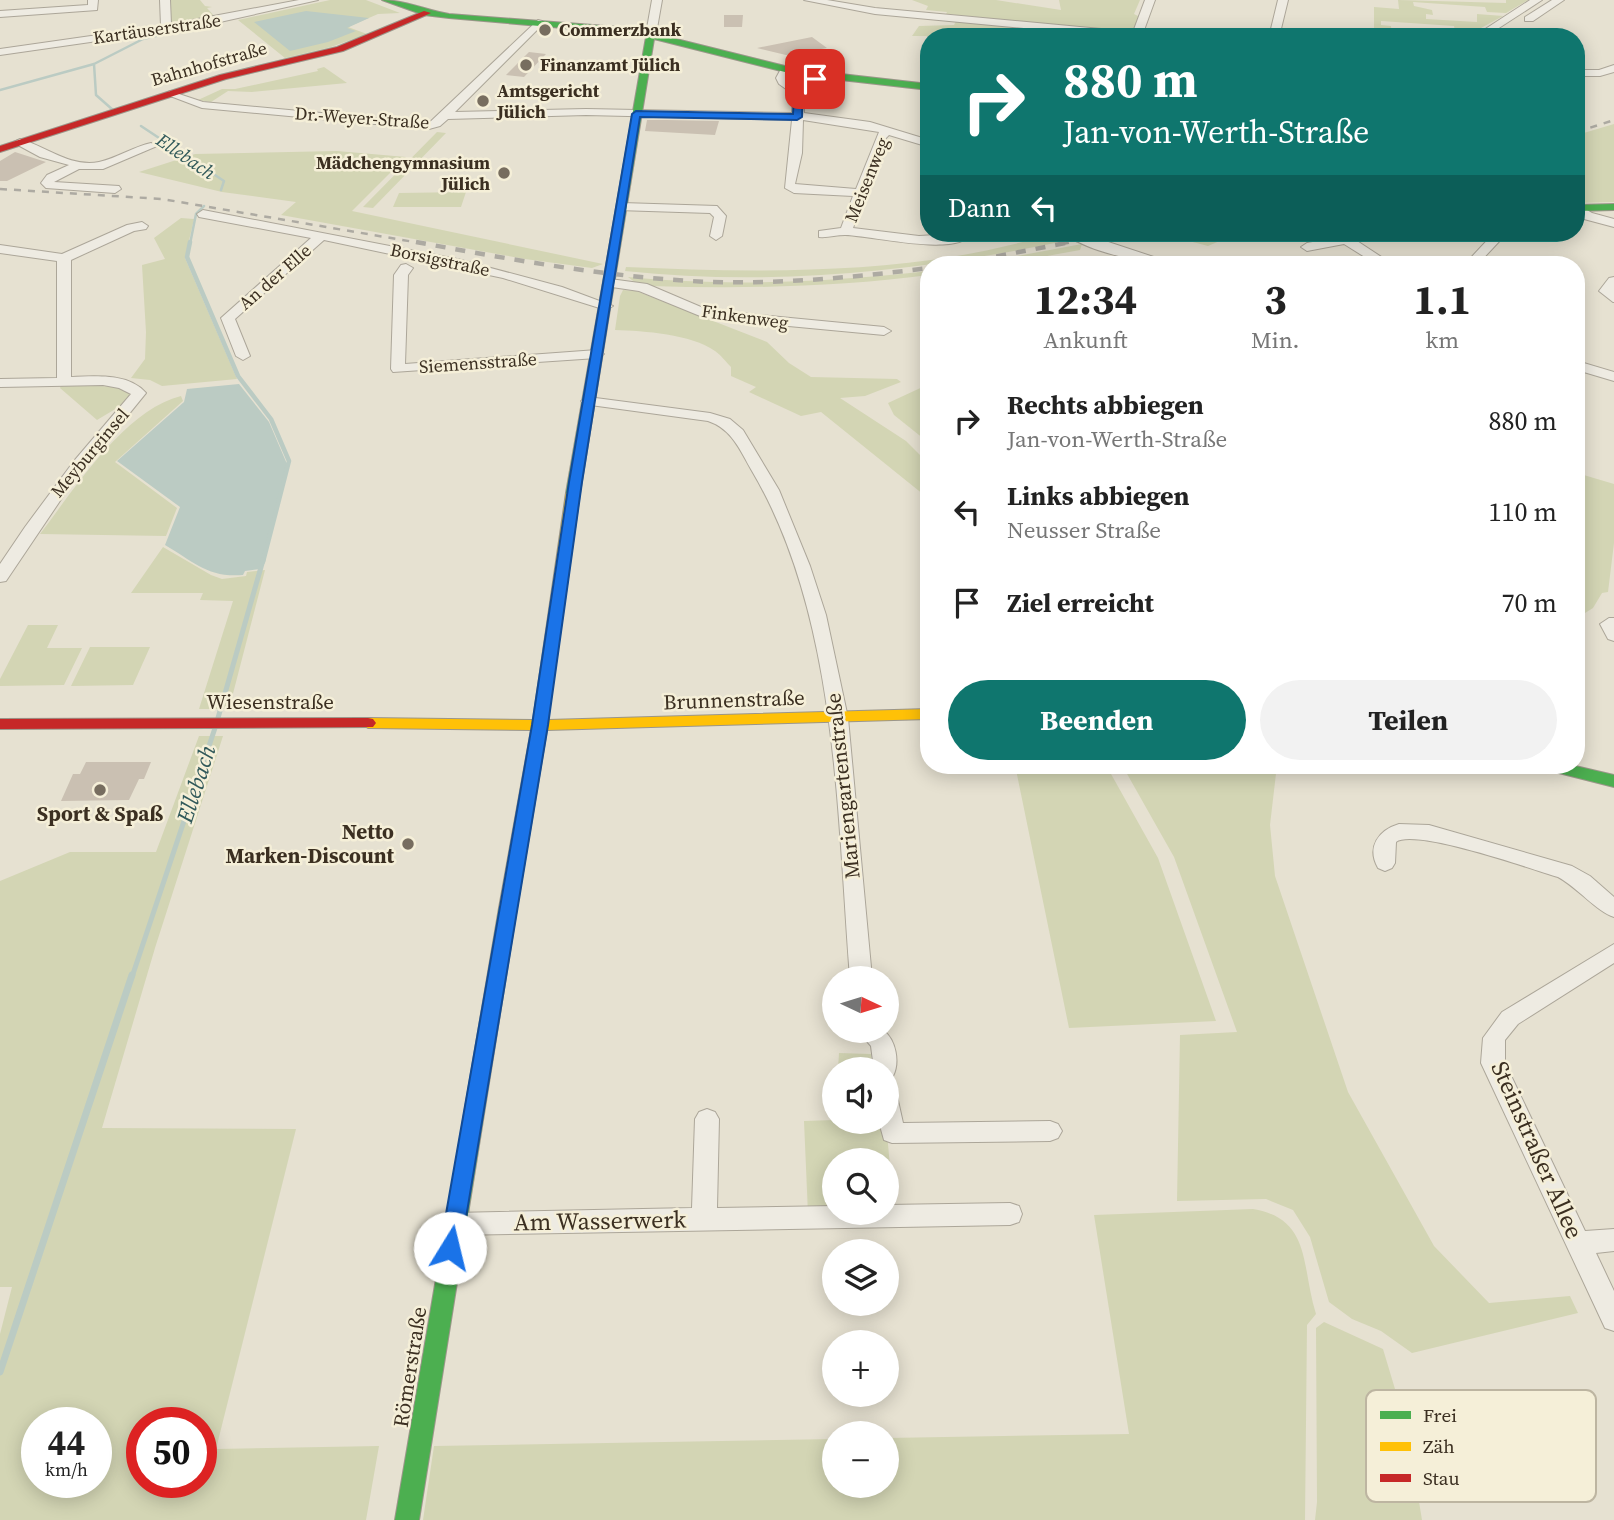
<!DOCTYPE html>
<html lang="de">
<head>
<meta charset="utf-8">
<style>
  :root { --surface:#fff; --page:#f2f2f2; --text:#222; --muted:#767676; --accent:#0f766e }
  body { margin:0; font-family:"Source Serif 4",serif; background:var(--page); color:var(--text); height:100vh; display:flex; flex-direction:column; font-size:26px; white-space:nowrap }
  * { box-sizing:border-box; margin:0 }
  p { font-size:23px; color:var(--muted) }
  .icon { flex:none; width:38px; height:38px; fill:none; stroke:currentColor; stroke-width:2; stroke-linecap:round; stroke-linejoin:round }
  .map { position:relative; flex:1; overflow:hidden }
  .details { position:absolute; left:920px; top:256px; width:665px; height:518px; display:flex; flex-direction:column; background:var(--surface); border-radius:28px; box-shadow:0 4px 18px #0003 }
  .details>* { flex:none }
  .hud { position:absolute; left:920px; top:28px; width:665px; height:214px; border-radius:28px; box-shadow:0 4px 18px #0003; background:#0f766e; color:#fff; overflow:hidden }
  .needle { width:46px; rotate:94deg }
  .controls { position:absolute; left:822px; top:966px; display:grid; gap:14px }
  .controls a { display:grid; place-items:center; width:77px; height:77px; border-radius:50%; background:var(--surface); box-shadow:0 4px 18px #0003; font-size:35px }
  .speed { position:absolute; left:21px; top:1407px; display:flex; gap:14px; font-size:35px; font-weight:700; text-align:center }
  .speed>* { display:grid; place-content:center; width:91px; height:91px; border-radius:50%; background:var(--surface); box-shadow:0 4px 18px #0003; line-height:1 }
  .speed small { font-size:18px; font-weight:400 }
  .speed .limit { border:10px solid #d22; background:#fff; color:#111 }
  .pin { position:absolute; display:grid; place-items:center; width:60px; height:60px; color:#fff; margin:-30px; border-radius:14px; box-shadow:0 4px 10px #0006 }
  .me { position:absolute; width:77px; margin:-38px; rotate:9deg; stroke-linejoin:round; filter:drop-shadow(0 0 5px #0008) }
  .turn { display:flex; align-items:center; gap:24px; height:147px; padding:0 28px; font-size:32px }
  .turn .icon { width:91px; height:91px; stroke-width:2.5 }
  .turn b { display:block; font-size:49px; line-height:60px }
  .then { display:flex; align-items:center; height:66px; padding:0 28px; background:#0003; gap:14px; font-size:26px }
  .eta { display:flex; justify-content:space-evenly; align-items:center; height:119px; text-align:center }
  .eta b { font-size:42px; font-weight:700; line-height:49px }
  .button { display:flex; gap:14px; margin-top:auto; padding:14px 28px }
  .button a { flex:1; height:80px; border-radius:42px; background:var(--accent); color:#fff; font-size:28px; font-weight:700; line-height:80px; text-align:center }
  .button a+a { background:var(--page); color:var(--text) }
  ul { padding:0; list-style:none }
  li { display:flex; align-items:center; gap:21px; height:91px; padding:0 28px }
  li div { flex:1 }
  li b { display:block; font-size:26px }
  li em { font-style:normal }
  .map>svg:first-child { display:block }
  .green { fill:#d3d5b4; fill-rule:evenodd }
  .water { fill:#bbcbc3 }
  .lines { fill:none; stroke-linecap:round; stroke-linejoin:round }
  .stream-far3 { stroke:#bbcbc3; stroke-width:2.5 }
  .stream-far2 { stroke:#bbcbc3; stroke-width:4.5 }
  .stream-far1 { stroke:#bbcbc3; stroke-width:5 }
  .stream { stroke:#bbcbc3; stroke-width:7 }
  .building { fill:#cac0b2 }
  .street-casing { stroke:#aca699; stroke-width:2 }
  .fast-casing { stroke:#9b968a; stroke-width:2 }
  .slow-casing { stroke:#9b968a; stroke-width:2 }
  .jam-casing { stroke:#9b968a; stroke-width:2 }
  .street { fill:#eeebe2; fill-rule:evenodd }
  .fast { fill:#4caf50; fill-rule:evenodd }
  .slow { fill:#ffc107; fill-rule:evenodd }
  .jam { fill:#c62828; fill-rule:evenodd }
  .rail-far1 { stroke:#adaaa2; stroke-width:2.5; stroke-dasharray:7 7; stroke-linecap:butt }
  .rail { stroke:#adaaa2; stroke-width:4.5; stroke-dasharray:10 10; stroke-linecap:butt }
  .route { fill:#1a73e8; stroke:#114b97; stroke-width:2 }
  .poi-dot { fill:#776d5f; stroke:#f5efd8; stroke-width:2.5 }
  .labels { text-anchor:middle; stroke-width:5; stroke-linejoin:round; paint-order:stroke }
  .far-street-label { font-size:18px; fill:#3b2f21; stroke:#f5efd8 }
  .far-poi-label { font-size:18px; font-weight:bold; fill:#3b2f21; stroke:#f5efd8; text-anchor:start }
  .far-water-label { font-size:19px; font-style:italic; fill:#31595a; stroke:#f5efd8 }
  .street-label { font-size:21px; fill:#3b2f21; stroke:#f5efd8 }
  .poi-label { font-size:21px; font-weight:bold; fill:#3b2f21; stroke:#f5efd8 }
  .water-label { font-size:23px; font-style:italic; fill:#31595a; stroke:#f5efd8 }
  .near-street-label { font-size:24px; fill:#3b2f21; stroke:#f5efd8 }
  .key { fill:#f5efd8; stroke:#bdb5a1; stroke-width:2 }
  .key-label { font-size:19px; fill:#3b2f21 }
</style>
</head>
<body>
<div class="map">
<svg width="1614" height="1520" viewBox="0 0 1614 1520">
  <rect width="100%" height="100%" fill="#e6e1d1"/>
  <path class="green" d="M 169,0 L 200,0 L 205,6 L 212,7 L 207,8 L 216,18 L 171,25 Z
    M 330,0 L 366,0 L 400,13 L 378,14 L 348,27 L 367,34 L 331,47 L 285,58 L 238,20 Z
    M 912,0 L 996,0 L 1061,10 L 1059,0 L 1140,0 L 1134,14 L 1140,17 L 1135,29 L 1122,31 L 946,14 L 947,12 L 926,10 L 928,6 Z
    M 1398,0 L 1506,3 L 1506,0 L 1528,0 L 1506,13 L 1487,12 L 1485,7 L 1413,2 L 1414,6 L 1432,10 L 1433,15 L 1426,14 L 1426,19 L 1477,22 L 1477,14 L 1503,16 L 1470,34 L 1455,31 L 1454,26 L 1381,21 L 1381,25 L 1391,26 L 1392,37 L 1344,37 L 1344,31 L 1374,33 L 1374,7 L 1399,9 Z
    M 956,21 L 1060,31 L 1050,37 L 912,36 L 919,26 L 954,25 Z
    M 324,67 L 347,83 L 252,92 L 228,91 L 211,102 L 198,100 L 222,89 L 235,89 L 318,71 L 317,69 Z
    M 1614,124 L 1614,202 L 1577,203 L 1577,135 Z
    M 437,132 L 446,133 L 373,208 L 363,207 Z
    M 337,151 L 406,157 L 352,211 L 603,264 L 592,268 L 525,259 L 281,215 L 296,202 L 222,192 L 139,172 L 195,154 Z
    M 466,192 L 461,207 L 393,207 L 399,193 Z
    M 181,218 L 194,219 L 185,258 L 237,379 L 162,386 L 150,380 L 131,378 L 145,359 L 146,332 L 142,265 L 165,259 L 154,238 Z
    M 1061,233 L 1069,240 C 922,271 776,287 625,271 L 626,267 C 735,272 848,274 957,256 C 992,250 1026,241 1061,233 Z
    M 1189,233 L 1220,233 L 1229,237 L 1208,246 L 1170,236 Z
    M 1082,244 L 1080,250 L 1003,264 L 974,264 Z
    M 929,271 L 929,275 C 836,287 744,289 650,286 L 637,284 L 628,277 C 729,287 828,282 929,271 Z
    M 623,290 L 636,291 L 767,342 L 789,363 L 811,377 L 897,379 L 901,382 L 865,396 L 840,398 L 906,441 L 929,464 L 929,499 L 821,412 L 801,416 L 749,392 L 756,387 L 731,376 L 731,367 C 726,362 721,355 715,351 C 691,334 644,331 615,330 L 620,296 Z
    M 929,384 L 929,443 L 894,415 L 888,403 Z
    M 61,385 L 125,387 L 136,393 L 127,406 L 117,408 L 97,420 L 60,388 Z
    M 181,396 L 183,401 L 115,462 L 177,508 L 166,536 L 40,534 C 74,490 124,410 181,396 Z
    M 1577,473 L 1614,484 L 1614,543 L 1608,592 L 1602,593 L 1593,608 L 1577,618 Z
    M 163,547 L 211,575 L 222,579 L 246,576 L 247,572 L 265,570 L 229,709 L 199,709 L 233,601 L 200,600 L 203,593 L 131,593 Z
    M 28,625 L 58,625 L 47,648 L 82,648 L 64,685 L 0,686 L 0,679 Z
    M 90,647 L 150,647 L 133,685 L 71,686 Z
    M 199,736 L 223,736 L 155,948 L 102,1128 L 296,1129 L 216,1449 L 379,1446 L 366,1520 L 0,1520 L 0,1334 L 12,1287 L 0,1287 L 0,881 L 70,852 L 156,852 ZM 37,1423 L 96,1423 L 96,1482 L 37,1482 ZM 142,1423 L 201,1423 L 201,1482 L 142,1482 Z
    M 1015,765 L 1106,765 L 1158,858 L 1216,1021 L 1069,1028 Z
    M 1122,765 L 1277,765 L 1270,825 L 1275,876 L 1348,1092 L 1434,1246 L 1489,1303 L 1570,1296 L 1578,1313 L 1412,1353 L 1381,1331 L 1352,1319 L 1329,1302 L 1310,1237 L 1293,1210 L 1266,1199 L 1177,1201 L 1180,1035 L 1237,1032 L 1174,857 Z
    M 839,1053 L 871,1054 L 871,1069 L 838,1069 Z
    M 835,1120 L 886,1122 L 894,1211 L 887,1211 L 887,1160 L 835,1160 L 835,1213 L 839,1213 L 808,1214 L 804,1121 Z
    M 1253,1209 C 1312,1219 1301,1267 1316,1314 L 1307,1325 L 1305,1520 L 423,1520 L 434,1446 L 835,1439 L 835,1486 L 887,1486 L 887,1438 L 1129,1434 L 1094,1215 Z
    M 1324,1322 L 1383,1349 L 1407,1429 L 1422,1520 L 1315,1520 L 1317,1502 L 1316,1328 Z"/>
  <path class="water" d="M 306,11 L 369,18 L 347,28 L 356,31 L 328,42 L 290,51 L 254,22 Z
    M 239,384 L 269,422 L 287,464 L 260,569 L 245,571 L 243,575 C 208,578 194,562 165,545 L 180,507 L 117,461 L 184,402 L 187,389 Z"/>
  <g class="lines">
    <path class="stream-far3" d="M 94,64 L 96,95 L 113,110
      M 0,90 L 94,64 L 143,39 L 181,30 L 181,24
      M 141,126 L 224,181 L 221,190
      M 190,244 L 196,214 L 204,206"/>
    <path class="stream-far2" d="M 190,242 L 187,257 L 238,376 L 271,419 L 289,461 L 263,562"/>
    <path class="stream-far1" d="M 218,718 L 263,560
      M 132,977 L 215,728"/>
    <path class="stream" d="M 0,1372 L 132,975"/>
  </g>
  <path class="building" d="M 724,15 L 743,15 L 742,27 L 724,27 Z
    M 812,37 L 827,48 L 786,55 L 757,48 Z
    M 529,52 L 546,54 L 524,77 L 506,75 Z
    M 647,120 L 667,120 L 719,121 L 715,135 L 645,131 Z
    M 15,152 L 46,162 L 7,181 L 0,181 L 0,161 Z
    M 86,762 L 151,762 L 144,779 L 139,779 L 129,800 L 61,801 L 73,774 L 80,774 Z"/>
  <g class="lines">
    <g class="street-casing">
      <path id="street" d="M 88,0 L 98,0 L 97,10 L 0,17 L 0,11 L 88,5 Z
        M 160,0 L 170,0 L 171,24 L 299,0 L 318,0 L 202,26 L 0,55 L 0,49 L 161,26 Z
        M 652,0 L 662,0 L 656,34 L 651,37 L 646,34 Z
        M 804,0 L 827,0 L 875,8 L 1133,32 L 1145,0 L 1155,0 L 1143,33 L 1158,37 L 1118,37 L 875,14 Z
        M 1278,0 L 1288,0 L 1279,37 L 1269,37 Z
        M 1530,0 L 1542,0 L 1485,37 L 1473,37 Z
        M 1552,0 L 1564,0 L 1533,21 L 1525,21 L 1525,17 Z
        M 538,20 L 542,21 L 542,25 L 455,112 L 586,109 L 792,113 L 793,94 L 779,84 L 776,78 L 782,67 L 790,67 L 791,69 L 786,78 L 799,88 L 821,73 L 826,76 L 825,78 L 804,94 L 804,113 L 870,122 L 929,140 L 929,147 L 889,135 L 886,138 L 853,228 L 919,236 L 971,233 C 960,258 869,235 845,235 C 836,235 828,238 819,237 L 819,231 L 841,228 L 853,196 L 794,193 L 785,188 L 792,120 L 586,115 L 448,119 L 440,126 L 429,129 L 202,108 L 165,94 L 170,91 L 203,102 L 429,123 ZM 803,120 L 879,132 L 856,189 L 795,184 L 802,153 Z
        M 1614,65 L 1614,72 L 1600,76 L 1577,76 L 1577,70 L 1599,70 Z
        M 20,139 C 45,146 71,168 99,162 C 117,158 133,147 151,143 L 157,146 L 103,169 L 79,169 L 54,182 L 119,186 L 121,189 L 115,193 L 46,188 L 41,183 L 47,175 L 69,165 L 40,157 L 16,144 L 14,142 Z
        M 622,203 L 717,206 L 726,216 L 722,236 L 716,240 L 710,236 L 714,217 L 710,213 L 618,210 L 616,207 Z
        M 1577,204 L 1592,213 L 1614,219 L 1614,227 L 1584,219 L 1577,214 Z
        M 203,210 L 457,259 L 562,287 L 613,306 L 606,310 L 503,278 L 324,240 L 235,319 L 250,356 L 243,360 L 236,356 L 221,318 L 311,238 L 199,217 L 197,214 Z
        M 142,222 L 148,226 L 146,229 L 134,231 L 71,260 L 71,377 C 96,376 129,373 146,393 L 68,489 L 6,581 L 0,582 L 0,564 L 25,527 L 74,461 L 131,394 L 119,388 L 103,385 L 0,387 L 0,379 L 57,378 L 57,261 L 0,253 L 0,245 L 62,254 L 127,225 Z
        M 1066,233 L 1081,233 L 1175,264 C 1150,265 1082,251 1066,233 Z
        M 1494,233 L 1507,233 L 1478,264 L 1465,264 Z
        M 1346,236 L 1351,237 L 1392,264 L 1376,264 L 1344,244 L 1307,251 L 1301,247 L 1307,243 Z
        M 406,264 L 413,268 L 408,275 L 405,364 L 597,350 L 604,354 L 597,358 L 393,372 L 391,369 L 394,275 L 401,265 Z
        M 1614,277 L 1614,302 L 1613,302 L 1599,291 L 1609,278 Z
        M 610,279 L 647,284 L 708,310 L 884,327 L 891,331 L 884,335 L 705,318 L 639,291 L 605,286 L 605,280 Z
        M 1577,361 L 1614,372 L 1614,381 L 1577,370 Z
        M 588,397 L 710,413 L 730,419 L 743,430 L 779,490 L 810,566 L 826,615 L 848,718 L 872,978 L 850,978 C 837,814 838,616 752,471 C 740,450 732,429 708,421 L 583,404 L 581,401 Z
        M 1609,618 L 1614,618 L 1614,641 L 1608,639 L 1600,624 Z
        M 1399,824 L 1429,825 L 1572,866 L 1590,876 L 1614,897 L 1614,917 C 1597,912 1577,887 1558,877 C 1531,869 1415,828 1396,842 L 1395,863 L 1392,868 L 1385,871 L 1378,868 C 1366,847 1379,830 1399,824 Z
        M 1614,944 L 1614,963 L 1518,1024 L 1505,1040 L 1505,1063 L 1585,1231 L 1614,1229 L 1614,1251 L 1596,1253 L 1614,1291 L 1614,1331 L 1605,1328 L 1481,1063 L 1483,1038 L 1502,1012 Z
        M 858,1031 L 884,1031 C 896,1040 900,1063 893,1076 L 887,1078 L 887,1069 L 874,1069 L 871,1046 Z
        M 887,1084 L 895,1087 L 903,1123 L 1050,1121 L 1058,1124 L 1062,1131 L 1058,1138 L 1050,1141 L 892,1143 L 884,1140 L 879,1122 L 887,1122 Z
        M 707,1109 L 715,1112 L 719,1119 L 717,1208 L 835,1206 L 835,1213 L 887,1213 L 887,1205 L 1010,1203 L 1019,1206 L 1022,1214 L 1019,1222 L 1010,1225 L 454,1235 L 445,1232 L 441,1224 L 445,1216 L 454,1213 L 692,1208 L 695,1119 L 699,1112 Z"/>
    </g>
    <g class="fast-casing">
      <path id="fast" d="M 382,0 C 405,0 426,10 449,14 L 632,28 L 797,69 L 929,84 L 929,90 L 797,75 L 654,39 L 580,493 L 573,497 L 566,493 L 646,37 L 632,34 L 449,18 L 424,15 Z
        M 1614,204 L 1614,210 L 1577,211 L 1577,205 Z
        M 1541,765 L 1571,765 L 1614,775 L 1614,787 L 1543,769 Z
        M 508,901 L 514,903 L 517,908 L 419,1520 L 395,1520 L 499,908 L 502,903 Z"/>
    </g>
    <g class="slow-casing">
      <path id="slow" d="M 573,489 L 580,493 L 548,720 L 929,709 L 929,719 L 547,730 L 517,908 L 514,913 L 502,913 L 499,908 L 531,730 L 368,728 L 360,723 L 368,718 L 533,720 L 566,493 Z"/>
    </g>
    <g class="jam-casing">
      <path id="jam" d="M 424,11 L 431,13 L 343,51 L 226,79 L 0,152 L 0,146 L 220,75 L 337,47 Z
        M 368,718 L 373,719 L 376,723 L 373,727 L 0,729 L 0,719 Z"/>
    </g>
    <use href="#street" class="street"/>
    <use href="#fast" class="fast"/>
    <use href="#slow" class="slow"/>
    <use href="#jam" class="jam"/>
    <path class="rail-far1" d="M 1577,132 L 1614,120
      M 0,189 L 162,199 L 426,244
      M 1062,244 L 1118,233"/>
    <path class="rail" d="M 416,242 C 514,260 612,278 711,282 C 784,284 857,277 929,268
      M 957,264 L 1071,242"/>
  </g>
  <path class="route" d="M 815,77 L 819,79 L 803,93 L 802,117 L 797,120 L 640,117 L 582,482 L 548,725 L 461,1248 L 458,1255 L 450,1257 L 443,1255 L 440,1248 L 532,725 L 569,482 L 632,114 L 636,111 L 793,114 L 794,93 Z"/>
  <g class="poi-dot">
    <circle cx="545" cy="30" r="7"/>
    <circle cx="526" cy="65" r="7"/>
    <circle cx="483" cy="101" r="7"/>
    <circle cx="504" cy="173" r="7"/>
    <circle cx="100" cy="790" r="7"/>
    <circle cx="408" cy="844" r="7"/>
  </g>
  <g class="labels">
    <g class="far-street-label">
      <text transform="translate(157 29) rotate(-8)" y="6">Kartäuserstraße</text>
      <text transform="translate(209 64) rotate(-16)" y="6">Bahnhofstraße</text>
      <text transform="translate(362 118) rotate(4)" y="6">Dr.-Weyer-Straße</text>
      <text transform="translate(867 180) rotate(-68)" y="6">Meisenweg</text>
      <text transform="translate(440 260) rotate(12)" y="6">Borsigstraße</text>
      <text transform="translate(275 277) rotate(-41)" y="6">An der Elle</text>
      <text transform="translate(745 317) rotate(8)" y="6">Finkenweg</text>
      <text transform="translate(478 363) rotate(-4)" y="6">Siemensstraße</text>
      <text transform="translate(90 453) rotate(-50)" y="6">Meyburginsel</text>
    </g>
    <g class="far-poi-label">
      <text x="559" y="36">Commerzbank</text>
      <text x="540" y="71">Finanzamt Jülich</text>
      <text x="497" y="97">Amtsgericht<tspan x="497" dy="21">Jülich</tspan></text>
      <text x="490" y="169" text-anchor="end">Mädchengymnasium<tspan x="490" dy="21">Jülich</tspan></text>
    </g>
    <g class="far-water-label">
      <text transform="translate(186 156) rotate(34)" y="7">Ellebach</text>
    </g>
    <g class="street-label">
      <text transform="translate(734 700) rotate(-2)" y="7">Brunnenstraße</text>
      <text x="270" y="709">Wiesenstraße</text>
      <text transform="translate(843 786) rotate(-96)" y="7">Mariengartenstraße</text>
      <text transform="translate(410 1367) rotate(-81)" y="7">Römerstraße</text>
    </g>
    <g class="poi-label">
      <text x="100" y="821">Sport &amp; Spaß</text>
      <text x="394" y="839" text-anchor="end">Netto<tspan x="394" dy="24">Marken-Discount</tspan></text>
    </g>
    <g class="water-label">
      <text transform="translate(196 784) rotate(-72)" y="8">Ellebach</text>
    </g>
    <g class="near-street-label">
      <text transform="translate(1537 1150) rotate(66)" y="8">Steinstraßer Allee</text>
      <text transform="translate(600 1221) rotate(-1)" y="8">Am Wasserwerk</text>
    </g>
  </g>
  <rect x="1366" y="1390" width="230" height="112" rx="10" class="key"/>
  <rect x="1380" y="1411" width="31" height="8" fill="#4caf50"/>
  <rect x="1380" y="1442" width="31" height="9" fill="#ffc107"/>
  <rect x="1380" y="1474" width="31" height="8" fill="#c62828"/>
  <g class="key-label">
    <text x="1423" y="1422">Frei</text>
    <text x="1423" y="1453">Zäh</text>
    <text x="1423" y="1485">Stau</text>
  </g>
</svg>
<div class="controls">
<a><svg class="needle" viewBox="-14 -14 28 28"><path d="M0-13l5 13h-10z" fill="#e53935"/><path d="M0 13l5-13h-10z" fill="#767676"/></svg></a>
<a><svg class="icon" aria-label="sound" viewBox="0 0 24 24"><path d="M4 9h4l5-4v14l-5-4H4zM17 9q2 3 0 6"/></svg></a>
<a><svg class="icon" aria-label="search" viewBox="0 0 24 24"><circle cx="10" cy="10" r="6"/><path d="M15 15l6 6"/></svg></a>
<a><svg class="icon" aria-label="layers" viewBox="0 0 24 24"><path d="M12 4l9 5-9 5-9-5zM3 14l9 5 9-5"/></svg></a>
<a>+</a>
<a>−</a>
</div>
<div class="speed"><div>44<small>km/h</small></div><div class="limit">50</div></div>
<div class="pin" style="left:815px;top:79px;background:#d93025"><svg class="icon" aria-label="arrive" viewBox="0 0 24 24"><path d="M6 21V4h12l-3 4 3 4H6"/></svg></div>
<svg class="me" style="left:450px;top:1248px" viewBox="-20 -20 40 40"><circle r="19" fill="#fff"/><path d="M0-13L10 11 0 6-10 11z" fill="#1a73e8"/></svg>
<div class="hud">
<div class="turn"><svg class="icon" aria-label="right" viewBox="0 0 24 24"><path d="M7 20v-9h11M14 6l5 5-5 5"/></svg><div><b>880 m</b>Jan-von-Werth-Straße</div></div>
<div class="then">Dann<svg class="icon" aria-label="left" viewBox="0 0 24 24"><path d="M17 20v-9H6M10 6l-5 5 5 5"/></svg></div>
</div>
<section class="details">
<div class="eta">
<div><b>12:34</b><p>Ankunft</p></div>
<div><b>3</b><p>Min.</p></div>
<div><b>1.1</b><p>km</p></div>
</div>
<ul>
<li><svg class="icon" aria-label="right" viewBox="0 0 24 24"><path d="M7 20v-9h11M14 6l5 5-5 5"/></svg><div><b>Rechts abbiegen</b><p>Jan-von-Werth-Straße</p></div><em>880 m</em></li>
<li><svg class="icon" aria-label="left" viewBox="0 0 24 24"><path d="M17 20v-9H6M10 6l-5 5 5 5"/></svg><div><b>Links abbiegen</b><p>Neusser Straße</p></div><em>110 m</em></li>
<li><svg class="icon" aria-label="arrive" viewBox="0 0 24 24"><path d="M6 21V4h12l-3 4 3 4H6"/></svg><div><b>Ziel erreicht</b></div><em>70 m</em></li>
</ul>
<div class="button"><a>Beenden</a><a>Teilen</a></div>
</section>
</div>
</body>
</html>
